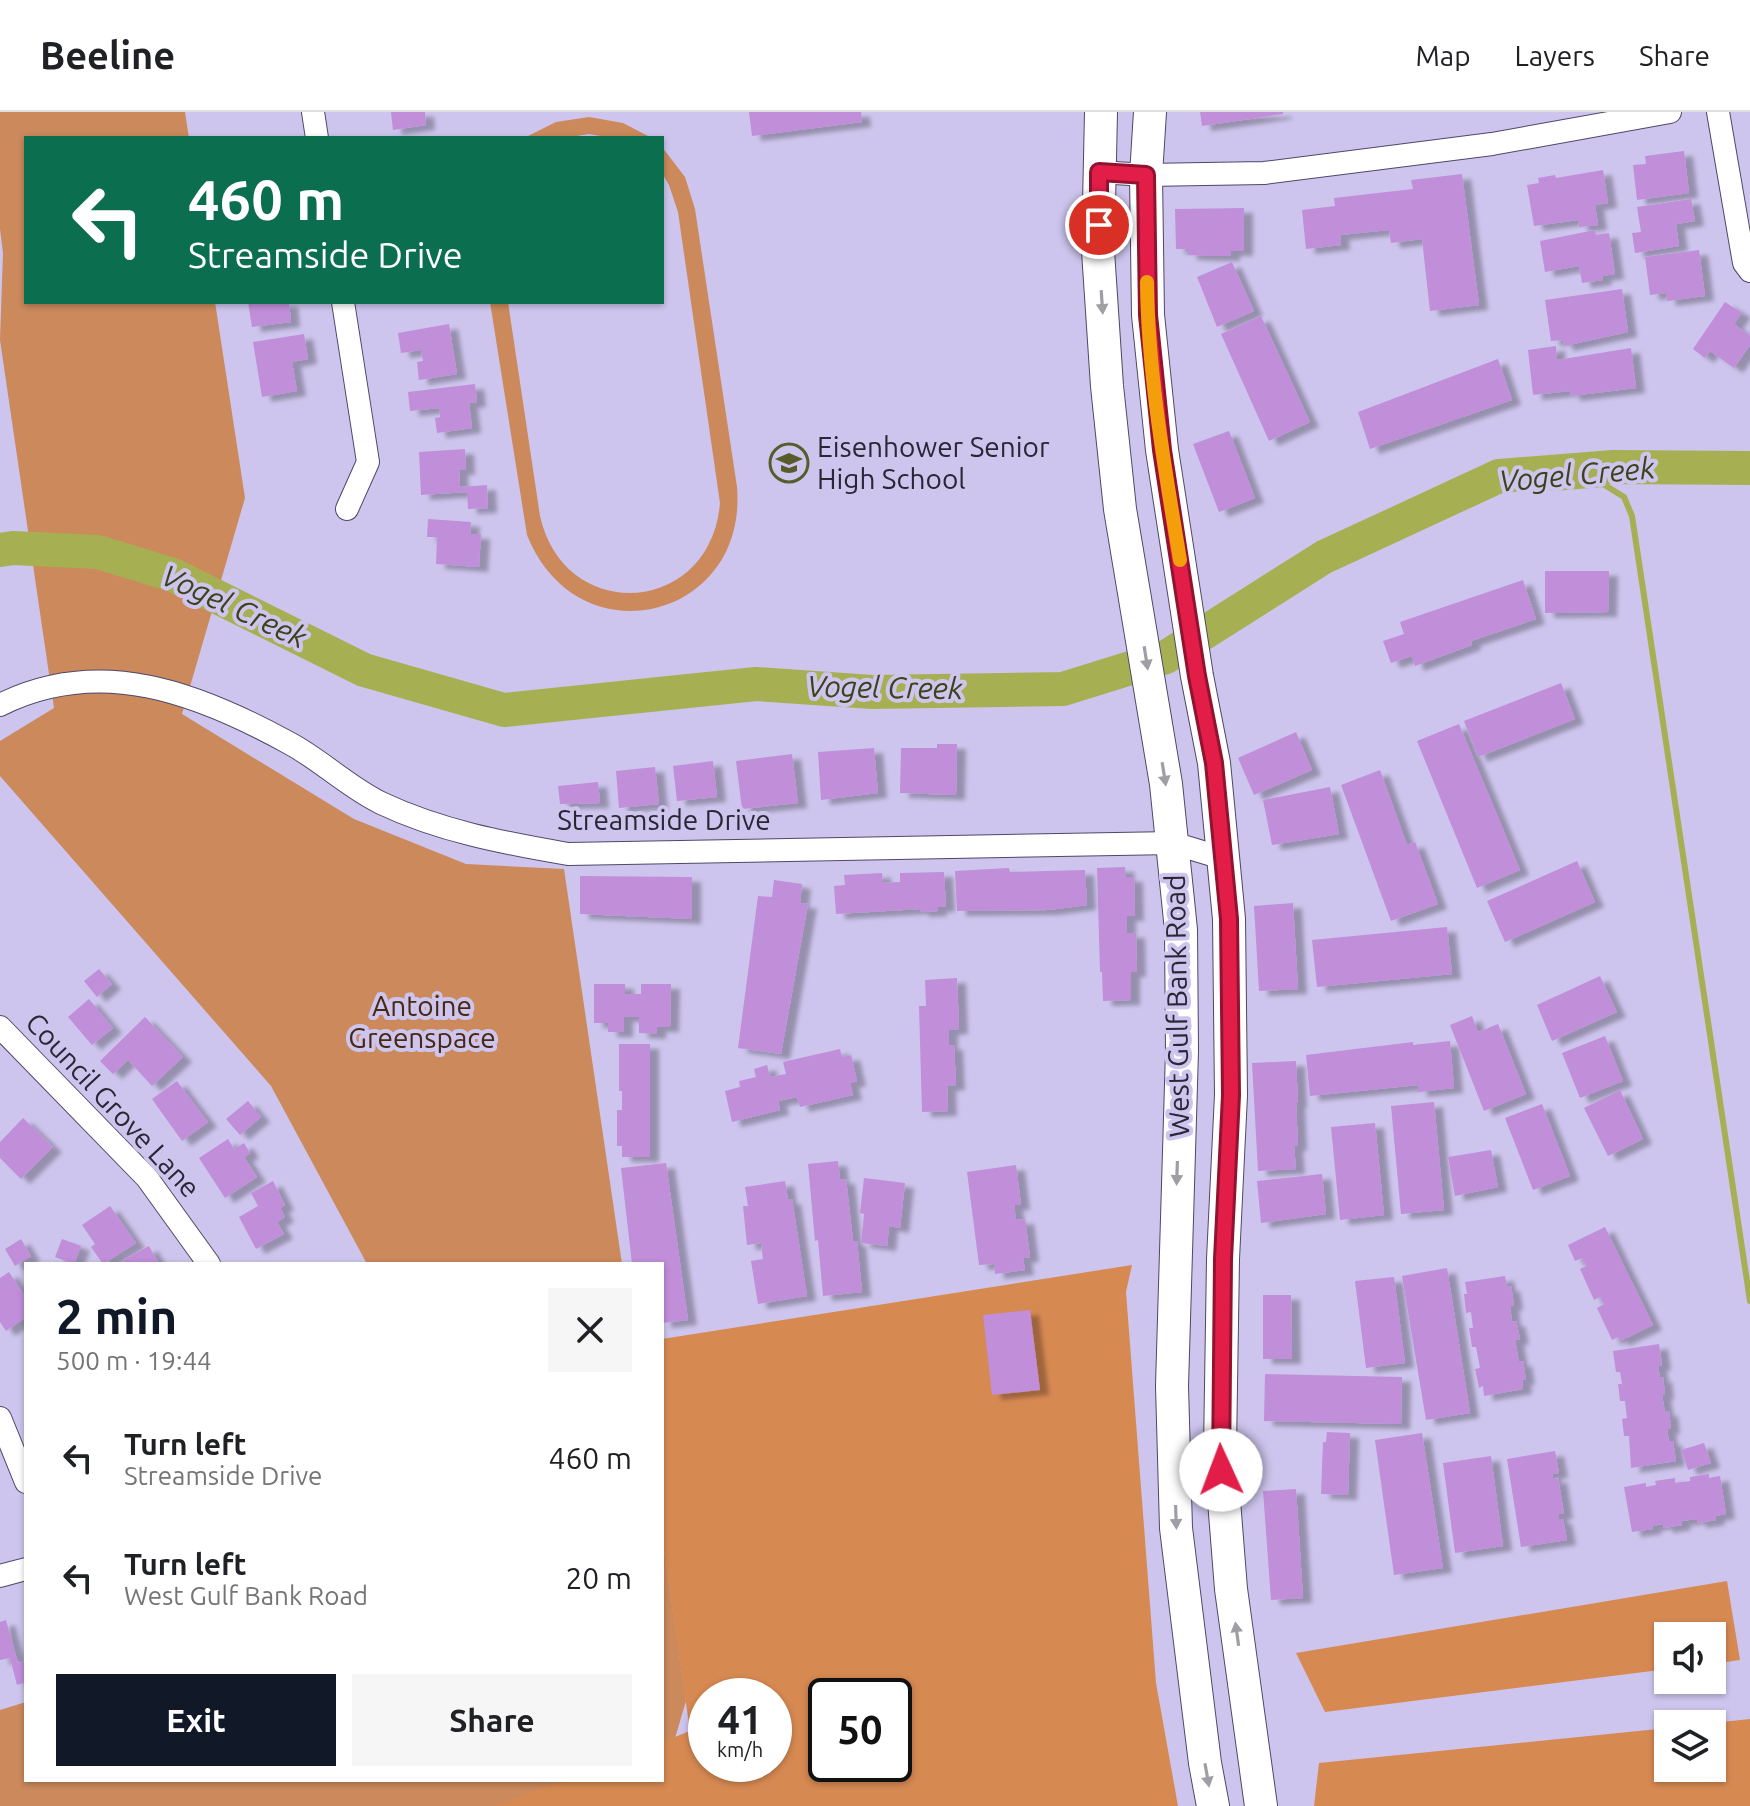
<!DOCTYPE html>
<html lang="en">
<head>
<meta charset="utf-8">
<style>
  :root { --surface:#fff; --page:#f6f6f6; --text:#202124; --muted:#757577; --line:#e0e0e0; --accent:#111827 }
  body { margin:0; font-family:Ubuntu,sans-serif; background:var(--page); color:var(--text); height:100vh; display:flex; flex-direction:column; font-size:30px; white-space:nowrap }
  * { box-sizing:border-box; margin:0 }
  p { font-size:26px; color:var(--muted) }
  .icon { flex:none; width:44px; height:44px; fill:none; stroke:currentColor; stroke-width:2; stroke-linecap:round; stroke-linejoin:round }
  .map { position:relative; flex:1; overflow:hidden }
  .sheet { position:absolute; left:24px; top:1150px; width:640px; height:520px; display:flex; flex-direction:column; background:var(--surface); border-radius:0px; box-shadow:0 2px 6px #0004 }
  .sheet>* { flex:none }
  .top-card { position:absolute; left:24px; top:24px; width:640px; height:168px; border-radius:0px; box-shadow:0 2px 6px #0004; background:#0b6e4f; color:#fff; overflow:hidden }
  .controls { position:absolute; left:1654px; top:1510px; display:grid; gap:16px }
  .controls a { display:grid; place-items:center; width:72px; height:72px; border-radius:0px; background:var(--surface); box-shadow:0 2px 6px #0004; font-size:40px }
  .speed { position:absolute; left:688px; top:1566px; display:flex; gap:16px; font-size:40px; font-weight:700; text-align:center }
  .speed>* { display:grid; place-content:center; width:104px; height:104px; border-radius:50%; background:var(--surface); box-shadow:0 2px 6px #0004; line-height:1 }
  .speed small { font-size:20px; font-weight:400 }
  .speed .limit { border:4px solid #111; border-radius:12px; background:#fff; color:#111 }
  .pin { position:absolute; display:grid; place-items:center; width:68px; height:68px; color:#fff; margin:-34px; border:4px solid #fff; border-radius:50%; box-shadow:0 2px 8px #0007 }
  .me { position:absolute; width:88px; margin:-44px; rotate:358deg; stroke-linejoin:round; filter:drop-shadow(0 0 6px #0008) }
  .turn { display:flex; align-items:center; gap:28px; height:168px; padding:0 32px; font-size:36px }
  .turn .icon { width:104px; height:104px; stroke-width:2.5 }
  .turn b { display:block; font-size:56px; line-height:68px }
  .round { display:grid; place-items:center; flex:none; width:84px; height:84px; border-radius:0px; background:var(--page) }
  .summary { display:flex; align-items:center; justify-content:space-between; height:136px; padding:0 32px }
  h1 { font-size:48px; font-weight:600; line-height:60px; color:var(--accent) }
  .action { display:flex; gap:16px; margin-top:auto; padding:16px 32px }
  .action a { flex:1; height:92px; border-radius:0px; background:var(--accent); color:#fff; font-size:32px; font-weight:600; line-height:92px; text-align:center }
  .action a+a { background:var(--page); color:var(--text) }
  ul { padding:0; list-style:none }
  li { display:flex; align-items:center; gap:24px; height:120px; padding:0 32px }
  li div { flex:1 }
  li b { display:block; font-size:30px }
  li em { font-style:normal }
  header { display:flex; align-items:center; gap:48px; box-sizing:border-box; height:112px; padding:0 40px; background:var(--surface); border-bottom:2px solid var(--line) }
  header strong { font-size:38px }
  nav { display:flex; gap:44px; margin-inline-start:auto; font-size:28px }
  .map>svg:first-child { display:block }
  .green { fill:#cb895c }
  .forest { fill:#d78952; fill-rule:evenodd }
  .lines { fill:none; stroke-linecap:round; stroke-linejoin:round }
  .stream { stroke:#a6b052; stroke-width:6 }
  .river { stroke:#a6b052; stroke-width:34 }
  .building { fill:#c18ed9; filter:url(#shadow) }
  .street-casing { stroke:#4f4768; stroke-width:24 }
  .secondary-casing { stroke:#4f4768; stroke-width:34 }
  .street { stroke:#fff; stroke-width:22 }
  .secondary { stroke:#fff; stroke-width:32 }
  .oneway { fill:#9f9ea4 }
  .route-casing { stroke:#92132f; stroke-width:20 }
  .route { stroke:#e11d48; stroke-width:14 }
  .slow { stroke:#f59e0b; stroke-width:14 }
  .labels { text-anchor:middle; stroke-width:8; stroke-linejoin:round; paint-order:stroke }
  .poi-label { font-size:28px; fill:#2a2735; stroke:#cdc5ed; text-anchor:start }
  .street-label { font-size:28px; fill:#2a2735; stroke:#cdc5ed }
  .park-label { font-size:28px; fill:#482811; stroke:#cdc5ed }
  .water-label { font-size:30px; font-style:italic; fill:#3d421a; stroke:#cdc5ed }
</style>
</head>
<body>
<header>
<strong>Beeline</strong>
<nav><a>Map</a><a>Layers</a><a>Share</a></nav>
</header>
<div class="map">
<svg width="1750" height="1694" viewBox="0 0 1750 1694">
  <defs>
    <filter id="shadow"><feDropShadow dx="9" dy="5" stdDeviation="2" flood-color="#0004"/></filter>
  </defs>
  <rect width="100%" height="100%" fill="#cdc5ed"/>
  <path class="green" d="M 0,0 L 185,0 L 189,26 L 26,26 L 26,190 L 215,190 L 245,386 L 182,602 L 354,707 L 466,752 L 564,757 L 622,1152 L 367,1152 L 271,974 L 0,664 L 0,629 L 54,596 L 0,228 L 3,141 L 0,117 Z
    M 589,5 L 623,11 L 652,26 L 612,26 L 589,22 L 564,26 L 524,26 L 556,10 Z
    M 662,35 L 685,65 L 695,97 L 737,375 C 748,508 577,549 527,423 L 490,190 L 508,190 L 540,404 C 565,514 711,503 720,391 L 678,100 L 669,73 L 662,61 Z
    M 662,1424 L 686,1589 L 673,1633 L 662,1638 Z
    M 26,1590 L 26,1668 L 595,1668 L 537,1694 L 0,1694 L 0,1598 Z"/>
  <path class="forest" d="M 1132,1153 L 1126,1180 L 1156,1571 L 1178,1694 L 495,1694 L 563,1668 L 662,1668 L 662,1630 L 690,1619 L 662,1426 L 662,1227 ZM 706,1584 L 774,1584 L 774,1652 L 706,1652 ZM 826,1584 L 894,1584 L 894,1652 L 826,1652 Z
    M 1727,1469 L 1740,1548 L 1712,1552 L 1712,1524 L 1668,1524 L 1668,1557 L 1325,1600 L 1296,1541 Z
    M 1750,1607 L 1750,1694 L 1314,1694 L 1319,1651 L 1668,1616 L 1668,1656 L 1712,1656 L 1712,1612 L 1703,1612 Z"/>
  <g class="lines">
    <path class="stream" d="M 1529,361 L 1553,376 L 1603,372 L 1624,385 L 1632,404 L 1750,1189"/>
    <path class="river" d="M 0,438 L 13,436 L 98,440 L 173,463 L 364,558 L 504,598 L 756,572 L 872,580 L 1063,577 L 1166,545 L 1324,445 L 1499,364 L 1613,355 L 1750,356"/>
  </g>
  <path class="building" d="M 391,0 L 425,0 L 426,13 L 393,18 Z
    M 749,0 L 861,0 L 862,10 L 752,24 Z
    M 1200,0 L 1283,0 L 1283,2 L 1202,14 Z
    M 1684,39 L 1689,81 L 1637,88 L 1633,53 L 1646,52 L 1645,44 Z
    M 1603,58 L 1608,91 L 1595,93 L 1598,113 L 1579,115 L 1578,108 L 1534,114 L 1527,73 L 1539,71 L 1538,66 L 1555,63 L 1556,66 Z
    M 1462,62 L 1479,193 L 1430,199 L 1422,127 L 1391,131 L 1389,118 L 1340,123 L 1341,133 L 1306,137 L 1302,98 L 1335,94 L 1334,86 L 1413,77 L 1411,68 Z
    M 1691,87 L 1695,109 L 1676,112 L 1679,134 L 1635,141 L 1632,121 L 1641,120 L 1637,95 Z
    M 1244,96 L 1244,139 L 1231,139 L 1231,144 L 1210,144 L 1188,143 L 1188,137 L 1176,137 L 1175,97 Z
    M 1595,118 L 1596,123 L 1609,121 L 1615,162 L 1602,164 L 1603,168 L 1582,171 L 1579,154 L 1545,160 L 1540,129 Z
    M 1699,138 L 1705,184 L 1667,189 L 1666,181 L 1650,183 L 1645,145 Z
    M 1232,150 L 1254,199 L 1217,215 L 1197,165 Z
    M 1622,177 L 1628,220 L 1564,234 L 1563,228 L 1551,229 L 1545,188 Z
    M 248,190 L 289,190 L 291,210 L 252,215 Z
    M 1725,190 L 1742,201 L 1734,212 L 1750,224 L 1750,233 L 1734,256 L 1710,239 L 1705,246 L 1693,237 Z
    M 1261,204 L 1310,310 L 1269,329 L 1221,222 Z
    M 449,212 L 457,262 L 419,268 L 417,250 L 423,249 L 421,238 L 401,241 L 398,221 Z
    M 304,222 L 308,247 L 292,250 L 297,279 L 262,285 L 253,230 Z
    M 1556,234 L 1557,248 L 1631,236 L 1636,276 L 1571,284 L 1570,279 L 1533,283 L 1528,238 Z
    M 1498,247 L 1512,288 L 1370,337 L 1358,300 Z
    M 475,272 L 477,290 L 469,291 L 472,316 L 437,321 L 435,306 L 440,305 L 439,296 L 410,299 L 408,280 Z
    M 1229,319 L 1255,386 L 1219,400 L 1193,332 Z
    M 465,337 L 466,358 L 459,358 L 460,375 L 487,373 L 488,396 L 468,397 L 467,380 L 421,383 L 419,340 Z
    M 428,407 L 471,410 L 470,422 L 481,422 L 479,455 L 436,452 L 437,425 L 427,425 Z
    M 1545,459 L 1609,459 L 1608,500 L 1545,501 Z
    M 1523,468 L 1536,507 L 1471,529 L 1472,533 L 1415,554 L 1412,544 L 1391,551 L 1383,529 L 1404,522 L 1400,510 Z
    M 1561,571 L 1575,607 L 1478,645 L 1464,609 Z
    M 1459,612 L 1520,758 L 1477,776 L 1417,629 Z
    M 1296,620 L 1312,658 L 1254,683 L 1238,646 Z
    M 937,632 L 957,632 L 956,683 L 900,681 L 901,636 L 937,636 Z
    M 874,636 L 878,681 L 821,688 L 818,640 Z
    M 792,642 L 798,691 L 742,697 L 736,649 Z
    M 713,649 L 717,685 L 677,689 L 673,654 Z
    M 655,655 L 659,692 L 619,696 L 616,659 Z
    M 1380,658 L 1407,733 L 1415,730 L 1438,792 L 1391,809 L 1341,673 Z
    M 598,670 L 600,691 L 560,692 L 558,674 Z
    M 1330,675 L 1339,722 L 1272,733 L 1263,688 Z
    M 1577,749 L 1595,790 L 1505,830 L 1487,789 Z
    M 1125,755 L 1126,765 L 1134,765 L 1135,804 L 1127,804 L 1127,821 L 1136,821 L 1137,860 L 1131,860 L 1131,888 L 1103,889 L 1102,860 L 1100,860 L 1097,756 Z
    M 1009,756 L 1010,760 L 1085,758 L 1087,793 L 1049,798 L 957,799 L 955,759 Z
    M 944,760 L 946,795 L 938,795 L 938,799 L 920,800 L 920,797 L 836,802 L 834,774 L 845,773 L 844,763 L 882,761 L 883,771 L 900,770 L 900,761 Z
    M 580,764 L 692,765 L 692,807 L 580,802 Z
    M 774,768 L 802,772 L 800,791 L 808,792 L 781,942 L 738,936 L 758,784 L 772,785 Z
    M 1293,791 L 1298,877 L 1259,879 L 1254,794 Z
    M 1447,815 L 1452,862 L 1317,875 L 1312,828 Z
    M 99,857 L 112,872 L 97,885 L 84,869 Z
    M 1600,864 L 1617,900 L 1552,929 L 1537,893 Z
    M 957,866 L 959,917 L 949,918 L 949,933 L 954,933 L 956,973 L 947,974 L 948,999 L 922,1000 L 919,894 L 926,894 L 925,868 Z
    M 594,872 L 625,872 L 625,882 L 641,882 L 641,872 L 671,872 L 670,915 L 657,915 L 657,922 L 639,921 L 639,905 L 624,905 L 624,920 L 608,920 L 608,911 L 594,911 Z
    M 89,887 L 113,916 L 92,933 L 68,905 Z
    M 1472,904 L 1478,920 L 1498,912 L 1526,982 L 1484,999 L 1450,913 Z
    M 145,905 L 183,945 L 152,974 L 128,948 L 113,962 L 100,949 Z
    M 1605,924 L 1623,969 L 1580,986 L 1562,941 Z
    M 1450,929 L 1454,976 L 1418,980 L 1418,973 L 1310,984 L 1306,943 L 1413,930 L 1413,933 Z
    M 619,932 L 650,932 L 650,1045 L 622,1045 L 622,1034 L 617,1034 L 617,998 L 622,998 L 622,979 L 619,979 Z
    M 840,937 L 842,945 L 851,943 L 857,969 L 850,971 L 853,983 L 800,995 L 797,985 L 778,989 L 780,998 L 732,1010 L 725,979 L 740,975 L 739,969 L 756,965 L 754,957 L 767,953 L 770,965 L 786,962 L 783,950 Z
    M 1296,949 L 1298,991 L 1296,991 L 1298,1034 L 1294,1034 L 1296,1057 L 1258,1059 L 1252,951 Z
    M 177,969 L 208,1010 L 182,1029 L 152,987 Z
    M 1620,978 L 1643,1027 L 1608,1044 L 1584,996 Z
    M 248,989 L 261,1005 L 240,1023 L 226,1007 Z
    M 1434,990 L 1444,1098 L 1401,1102 L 1391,994 Z
    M 1542,992 L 1570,1064 L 1533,1078 L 1505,1006 Z
    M 23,1006 L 53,1035 L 21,1067 L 0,1046 L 0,1030 Z
    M 1375,1011 L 1384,1103 L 1340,1108 L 1331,1015 Z
    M 228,1027 L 234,1037 L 244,1031 L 250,1041 L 244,1045 L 257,1065 L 225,1086 L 199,1046 Z
    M 1491,1038 L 1498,1075 L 1455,1084 L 1448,1045 Z
    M 838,1049 L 840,1067 L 846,1067 L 853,1129 L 857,1129 L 862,1180 L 823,1184 L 818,1128 L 815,1129 L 808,1052 Z
    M 666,1051 L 688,1208 L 662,1211 L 662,1152 L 632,1152 L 621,1056 Z
    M 1016,1053 L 1021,1093 L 1014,1093 L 1016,1108 L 1025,1107 L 1030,1145 L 1023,1146 L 1025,1158 L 995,1162 L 994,1152 L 979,1153 L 967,1060 Z
    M 1322,1062 L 1326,1102 L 1261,1111 L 1257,1069 Z
    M 864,1066 L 905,1071 L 900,1116 L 889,1114 L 887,1134 L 861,1131 L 864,1102 L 860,1101 Z
    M 273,1069 L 285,1093 L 280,1096 L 285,1105 L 277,1110 L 284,1122 L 256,1137 L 239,1105 L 258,1094 L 251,1081 Z
    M 785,1069 L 788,1088 L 792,1087 L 807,1184 L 758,1192 L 751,1149 L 763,1147 L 761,1131 L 747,1133 L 743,1094 L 748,1094 L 745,1075 Z
    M 110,1094 L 136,1131 L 103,1152 L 91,1135 L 95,1132 L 82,1113 Z
    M 1605,1115 L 1653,1213 L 1620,1229 L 1618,1225 L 1612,1228 L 1597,1196 L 1604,1192 L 1600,1185 L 1594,1188 L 1580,1157 L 1586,1154 L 1582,1146 L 1575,1149 L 1568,1133 Z
    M 21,1127 L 31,1144 L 15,1154 L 5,1137 Z
    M 62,1127 L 81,1134 L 74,1152 L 55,1145 Z
    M 149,1134 L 159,1152 L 125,1152 L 123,1148 Z
    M 1447,1156 L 1470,1301 L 1426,1308 L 1402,1164 Z
    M 9,1160 L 26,1186 L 26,1205 L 6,1219 L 0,1210 L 0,1166 Z
    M 1505,1164 L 1507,1175 L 1511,1174 L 1514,1193 L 1510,1194 L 1512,1210 L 1516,1209 L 1520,1227 L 1515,1228 L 1519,1250 L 1523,1249 L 1526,1268 L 1522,1268 L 1523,1277 L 1484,1284 L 1483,1274 L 1479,1276 L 1475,1257 L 1480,1256 L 1476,1235 L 1472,1235 L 1469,1216 L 1473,1216 L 1471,1200 L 1466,1201 L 1464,1182 L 1467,1182 L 1465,1170 Z
    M 1394,1165 L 1405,1251 L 1366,1256 L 1355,1169 Z
    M 1263,1183 L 1291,1183 L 1292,1247 L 1263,1247 Z
    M 1030,1198 L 1040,1278 L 992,1283 L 983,1203 Z
    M 1659,1232 L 1662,1253 L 1658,1254 L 1660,1266 L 1663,1265 L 1665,1282 L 1662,1283 L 1665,1300 L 1669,1299 L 1671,1317 L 1667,1317 L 1669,1329 L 1673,1329 L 1676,1349 L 1631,1356 L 1629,1324 L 1624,1324 L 1622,1307 L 1627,1306 L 1625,1289 L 1620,1289 L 1618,1272 L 1622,1272 L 1620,1260 L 1616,1260 L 1613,1239 Z
    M 1265,1262 L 1402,1265 L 1401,1312 L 1264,1309 Z
    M 1327,1320 L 1350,1321 L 1348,1383 L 1321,1382 L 1323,1330 L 1326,1330 Z
    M 1422,1321 L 1443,1456 L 1394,1463 L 1375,1328 Z
    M 1704,1331 L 1711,1351 L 1688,1358 L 1681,1338 Z
    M 1555,1339 L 1559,1361 L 1552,1362 L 1553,1367 L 1558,1365 L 1564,1402 L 1559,1402 L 1559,1407 L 1563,1407 L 1567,1428 L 1521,1435 L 1507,1347 Z
    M 1491,1344 L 1503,1434 L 1455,1441 L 1443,1351 Z
    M 1709,1362 L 1709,1366 L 1720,1364 L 1726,1402 L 1715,1404 L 1716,1408 L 1697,1411 L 1697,1407 L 1681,1409 L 1682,1413 L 1664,1416 L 1663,1412 L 1652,1414 L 1653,1417 L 1632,1420 L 1624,1375 L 1646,1371 L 1646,1375 L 1656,1373 L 1655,1369 L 1675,1366 L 1675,1371 L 1690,1369 L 1690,1365 Z
    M 1296,1377 L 1303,1486 L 1271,1488 L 1263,1379 Z
    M 6,1508 L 18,1551 L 26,1549 L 26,1570 L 17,1573 L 10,1546 L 0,1548 L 0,1510 Z"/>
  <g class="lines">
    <g class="street-casing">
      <path id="street" d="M 313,0 L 317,26
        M 1718,0 L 1744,151 L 1750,159
        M 1099,60 L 1146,63 L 1264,61 L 1492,32 L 1670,0
        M 343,190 L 368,350 L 347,397
        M 0,593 C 100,543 198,581 289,631 C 321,648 348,675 381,691 C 440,719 504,731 568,742 L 1173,731 L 1222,746
        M 0,915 L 147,1066 L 209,1152
        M 0,1306 L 26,1370
        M 0,1464 L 26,1457"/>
    </g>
    <g class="secondary-casing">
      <path id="secondary" d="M 1101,0 L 1098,139 L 1107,274 L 1120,397 L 1166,672 L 1181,818 L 1182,939 L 1172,1274 L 1176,1416 L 1205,1651 L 1213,1694
        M 1150,0 L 1146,63 L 1148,203 L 1162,338 L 1197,564 L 1214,651 L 1229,807 L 1231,983 L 1223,1147 L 1220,1338 L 1231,1477 L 1261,1694"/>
    </g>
    <use href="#street" class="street"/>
    <use href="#secondary" class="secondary"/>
  </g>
  <defs><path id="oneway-solid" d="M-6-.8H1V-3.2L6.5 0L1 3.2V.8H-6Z" transform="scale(2)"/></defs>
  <g class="oneway">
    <use href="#oneway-solid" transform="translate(1102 190) rotate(86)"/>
    <use href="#oneway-solid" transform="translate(1146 546) rotate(81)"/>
    <use href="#oneway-solid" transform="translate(1164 662) rotate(81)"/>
    <use href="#oneway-solid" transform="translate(1177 1061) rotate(92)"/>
    <use href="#oneway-solid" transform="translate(1176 1405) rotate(88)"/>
    <use href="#oneway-solid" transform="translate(1237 1522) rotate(-98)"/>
    <use href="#oneway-solid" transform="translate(1207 1663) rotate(80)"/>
  </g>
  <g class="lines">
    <g class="route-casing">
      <path id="route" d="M 1099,113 L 1099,60 L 1146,63 L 1148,203 L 1162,338 L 1197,564 L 1214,651 L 1229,807 L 1231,983 L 1223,1147 L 1221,1358"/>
    </g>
    <use href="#route" class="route"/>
    <path class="slow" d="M 1147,170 C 1148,264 1165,357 1180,448"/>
  </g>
  <defs>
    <g id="school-ring" transform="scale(2)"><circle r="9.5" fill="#cdc5ed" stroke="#575c2a" stroke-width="1.5"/><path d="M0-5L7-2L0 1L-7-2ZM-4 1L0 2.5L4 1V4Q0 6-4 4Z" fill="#575c2a"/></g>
  </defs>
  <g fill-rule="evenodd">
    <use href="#school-ring" x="789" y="351"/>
  </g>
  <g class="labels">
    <g class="poi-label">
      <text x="817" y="345">Eisenhower Senior<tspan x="817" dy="32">High School</tspan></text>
    </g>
    <g class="street-label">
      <text x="664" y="718">Streamside Drive</text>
      <text transform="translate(1177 894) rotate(-91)" y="10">West Gulf Bank Road</text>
      <text transform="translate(113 993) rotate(47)" y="10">Council Grove Lane</text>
    </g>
    <g class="park-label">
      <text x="422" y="904">Antoine<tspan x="422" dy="32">Greenspace</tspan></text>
    </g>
    <g class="water-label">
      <text transform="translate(1577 363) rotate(-5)" y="10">Vogel Creek</text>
      <text transform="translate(234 495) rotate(25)" y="10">Vogel Creek</text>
      <text transform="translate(885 576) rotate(1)" y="10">Vogel Creek</text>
    </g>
  </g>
</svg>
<div class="controls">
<a><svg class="icon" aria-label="sound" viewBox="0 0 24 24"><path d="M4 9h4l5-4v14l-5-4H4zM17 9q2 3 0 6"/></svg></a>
<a><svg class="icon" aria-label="layers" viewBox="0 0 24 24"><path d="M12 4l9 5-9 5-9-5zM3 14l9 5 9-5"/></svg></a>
</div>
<div class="speed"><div>41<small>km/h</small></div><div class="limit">50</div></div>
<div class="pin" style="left:1099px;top:113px;background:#d93025"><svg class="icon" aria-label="arrive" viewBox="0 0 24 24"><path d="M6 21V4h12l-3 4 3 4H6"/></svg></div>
<svg class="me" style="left:1221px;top:1358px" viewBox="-20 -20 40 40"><circle r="19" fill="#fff"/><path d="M0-13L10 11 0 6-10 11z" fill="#e11d48"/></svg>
<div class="top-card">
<div class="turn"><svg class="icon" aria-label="left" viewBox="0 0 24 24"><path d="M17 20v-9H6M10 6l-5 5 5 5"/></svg><div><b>460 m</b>Streamside Drive</div></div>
</div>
<section class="sheet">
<div class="summary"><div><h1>2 min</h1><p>500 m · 19:44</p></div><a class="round"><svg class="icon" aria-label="close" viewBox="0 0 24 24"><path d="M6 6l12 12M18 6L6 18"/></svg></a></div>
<ul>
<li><svg class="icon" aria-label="left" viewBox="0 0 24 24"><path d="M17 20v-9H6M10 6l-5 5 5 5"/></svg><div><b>Turn left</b><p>Streamside Drive</p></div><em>460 m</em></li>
<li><svg class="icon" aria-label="left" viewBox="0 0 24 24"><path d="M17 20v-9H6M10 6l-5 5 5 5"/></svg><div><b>Turn left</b><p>West Gulf Bank Road</p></div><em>20 m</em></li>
</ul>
<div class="action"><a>Exit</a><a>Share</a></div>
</section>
</div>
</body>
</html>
